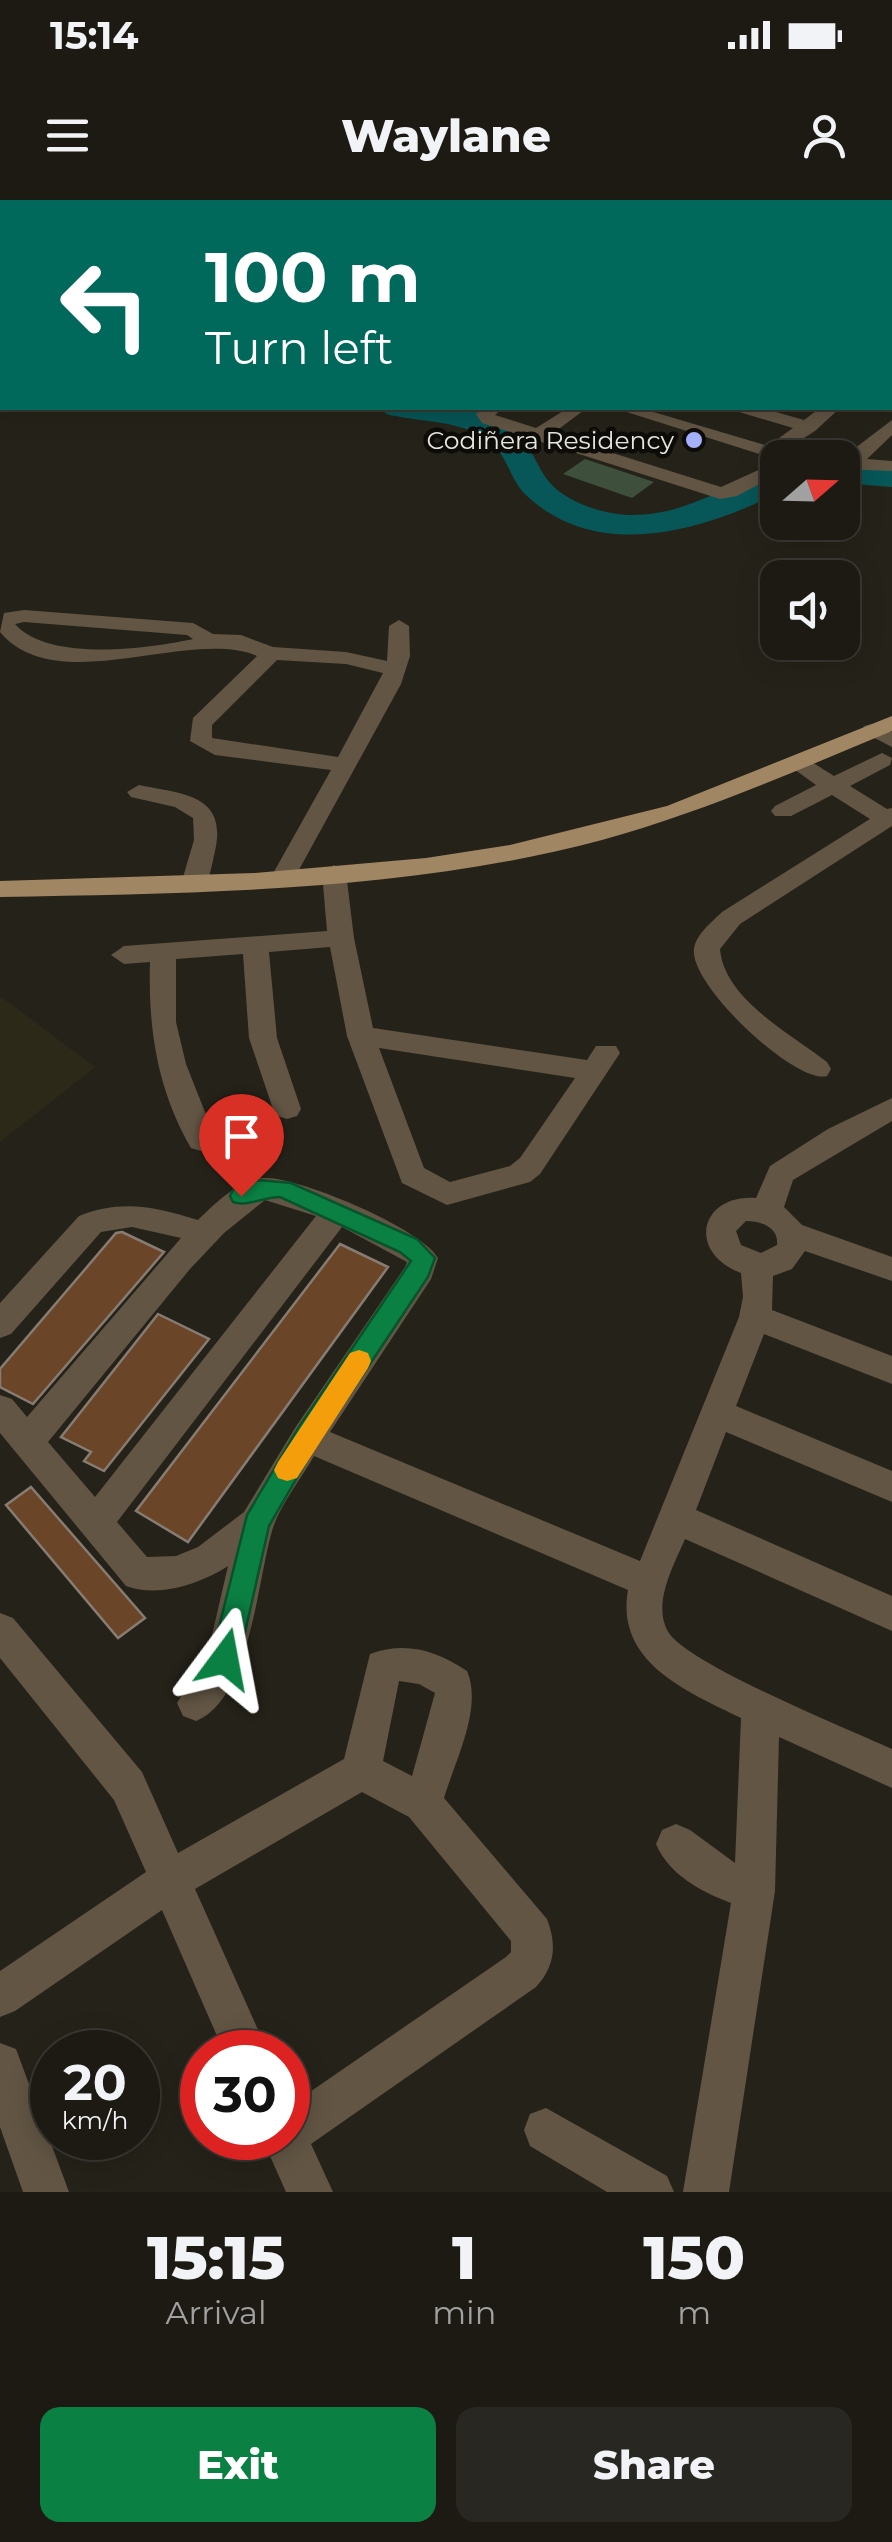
<!DOCTYPE html>
<html lang="en">
<head>
<meta charset="utf-8">
<style>
  :root { --surface:#1c1a13; --page:#292721; --text:#f1f3f6; --muted:#a0a1a0; --line:#3a3833; --accent:#0b8043 }
  body { margin:0; font-family:Montserrat,sans-serif; background:var(--page); color:var(--text); height:100vh; display:flex; flex-direction:column; font-size:38px; white-space:nowrap }
  * { box-sizing:border-box; margin:0 }
  p { font-size:32px; color:var(--muted) }
  .icon { flex:none; width:55px; height:55px; fill:none; stroke:currentColor; stroke-width:2; stroke-linecap:round; stroke-linejoin:round }
  .map { position:relative; height:1992px; overflow:hidden }
  .sheet { display:flex; flex-direction:column; background:var(--surface); flex:1 }
  .sheet>* { flex:none }
  .hud { position:absolute; left:0px; top:0px; width:892px; height:210px; box-shadow:0 5px 25px #0003,0 0 0 2px var(--line); background:#00695c; color:#fff; overflow:hidden }
  .needle { width:65px; rotate:70deg }
  .buttons { position:absolute; left:760px; top:240px; display:grid; gap:20px }
  .buttons a { display:grid; place-items:center; width:100px; height:100px; border-radius:20px; background:var(--surface); box-shadow:0 5px 25px #0003,0 0 0 2px var(--line); font-size:50px }
  .speed { position:absolute; left:30px; top:1830px; display:flex; gap:20px; font-size:50px; font-weight:700; text-align:center }
  .speed>* { display:grid; place-content:center; width:130px; height:130px; border-radius:50%; background:var(--surface); box-shadow:0 5px 25px #0003,0 0 0 2px var(--line); line-height:1 }
  .speed small { font-size:25px; font-weight:400 }
  .speed .limit { border:15px solid #d22; background:#fff; color:#111 }
  .pin { position:absolute; display:grid; place-items:center; width:85px; height:85px; color:#fff; margin:-102px -42px; border-radius:50% 50% 50% 0; rotate:-45deg; box-shadow:0 0 10px #0007 }
  .pin .icon { rotate:45deg }
  .me { position:absolute; width:110px; margin:-55px; rotate:13deg; stroke-linejoin:round; filter:drop-shadow(0 0 8px #0008) }
  .turn { display:flex; align-items:center; gap:35px; height:210px; padding:0 40px; font-size:45px }
  .turn .icon { width:130px; height:130px; stroke-width:2.5 }
  .turn b { display:block; font-size:70px; line-height:85px }
  .eta { display:flex; justify-content:space-evenly; align-items:center; height:170px; text-align:center }
  .eta b { font-size:60px; font-weight:800; line-height:70px }
  .cta { display:flex; gap:20px; margin-top:auto; padding:20px 40px }
  .cta a { flex:1; height:115px; border-radius:20px; background:var(--accent); color:#fff; font-size:40px; font-weight:800; line-height:115px; text-align:center }
  .cta a+a { background:var(--page); color:var(--text) }
  .status { display:flex; justify-content:space-between; align-items:center; height:70px; padding:0 50px; background:var(--surface); direction:ltr }
  .status svg { height:28px; fill:currentColor }
  header { display:flex; justify-content:space-between; align-items:center; height:130px; padding:0 40px; background:var(--surface); font-size:45px; font-weight:800 }
  .map>svg:first-child { display:block }
  .built { fill:#2c2918 }
  .green { fill:#3e503b }
  .lines { fill:none; stroke-linecap:round; stroke-linejoin:round }
  .river { fill:#075758; fill-rule:evenodd }
  .building { fill:#6b4527; stroke:#877c74; stroke-width:2.5 }
  .minor { fill:#625544; fill-rule:evenodd }
  .major { fill:#a18664; fill-rule:evenodd }
  .route { fill:#0b8043; stroke:#07532c; stroke-width:2.5 }
  .slow { fill:#f59e0b }
  .poi-dot { fill:#a6b1fc; stroke:#0d0c08; stroke-width:4 }
  .labels { text-anchor:middle; stroke-width:9; stroke-linejoin:round; paint-order:stroke }
  .far-poi-label { font-size:25px; fill:#e7e6df; stroke:#0d0c08; text-anchor:end }
</style>
</head>
<body>
<div class="status"><b>15:14</b><svg viewBox="0 0 49 12"><path d="M0 12V9h3v3zM5 12V6h3v6zM10 12V3h3v9zM15 12V0h3v12zM26 1h20v11H26zM47 4h2v5h-2z"/></svg></div>
<header><svg class="icon" aria-label="menu" viewBox="0 0 24 24"><path d="M4 6h16M4 12h16M4 18h16"/></svg>Waylane<svg class="icon" aria-label="person" viewBox="0 0 24 24"><circle cx="12" cy="8" r="4"/><path d="M4 21q1-7 8-7t8 7"/></svg></header>
<div class="map">
<svg width="892" height="1992" viewBox="0 0 892 1992">
  <rect width="100%" height="100%" fill="#252319"/>
  <path class="built" d="M 0,796 L 95,867 L 0,942 Z"/>
  <path class="green" d="M 585,259 L 654,282 L 632,298 L 563,274 Z"/>
  <g class="lines">
    <path class="river" d="M 382,208 C 422,205 473,202 509,226 C 527,238 533,257 544,275 C 560,301 603,315 632,315 C 690,315 725,283 778,270 L 778,293 C 702,331 598,362 527,296 C 508,279 507,249 483,236 C 453,220 418,222 386,214 Z
      M 842,263 L 892,267 L 892,287 L 842,283 Z"/>
  </g>
  <path class="building" d="M 122,1032 L 164,1052 L 33,1204 L 0,1187 L 0,1169 L 116,1033 Z
    M 340,1044 L 388,1067 L 188,1342 L 136,1311 Z
    M 158,1114 L 209,1139 L 104,1271 L 84,1261 L 91,1252 L 61,1237 Z
    M 31,1287 L 145,1418 L 118,1438 L 6,1305 Z"/>
  <g class="lines">
    <path class="minor" d="M 25,0 L 49,0 L 50,2 L 27,2 Z
      M 158,0 L 184,0 L 185,2 L 160,2 Z
      M 559,0 L 586,0 L 587,2 L 561,2 Z
      M 641,0 L 668,0 L 669,2 L 643,2 Z
      M 0,14 L 2,14 L 2,22 L 0,22 Z
      M 2,82 L 2,93 L 0,94 L 0,83 Z
      M 892,88 L 892,98 L 890,99 L 890,89 Z
      M 890,121 L 892,121 L 892,131 L 890,131 Z
      M 892,153 L 892,164 L 890,165 L 890,154 Z
      M 484,208 L 503,208 L 495,215 L 536,228 L 568,208 L 587,208 L 552,234 L 721,287 L 778,261 L 778,274 L 737,296 L 720,299 L 482,223 L 476,214 Z
      M 614,208 L 640,208 L 768,246 L 793,228 L 739,212 L 737,208 L 762,208 L 804,220 L 820,208 L 840,208 L 815,231 L 785,250 L 800,258 L 778,260 Z
      M 892,220 L 892,235 L 867,259 L 892,261 L 892,271 L 842,269 L 842,258 Z
      M 24,410 L 193,423 L 213,434 L 241,435 L 273,447 L 346,452 L 387,461 L 389,426 L 399,420 L 409,426 L 410,456 L 401,484 L 295,677 L 283,685 L 271,677 L 331,570 L 215,555 L 190,541 L 193,518 L 257,456 C 190,427 57,500 0,432 L 4,413 ZM 24,422 L 187,435 L 193,439 C 148,449 48,462 15,424 ZM 277,460 L 346,464 L 383,473 L 338,557 L 212,538 L 212,525 Z
      M 872,524 L 892,532 L 892,547 L 861,531 L 864,526 Z
      M 882,553 L 892,558 L 890,565 L 850,586 L 887,609 L 892,608 L 892,626 L 740,724 L 720,749 C 724,799 791,834 827,862 L 831,869 L 827,876 C 796,885 689,785 694,749 C 696,734 712,722 722,712 L 870,619 L 832,595 L 791,616 L 775,616 L 771,611 L 775,606 L 816,585 L 787,564 L 791,559 L 807,559 L 834,576 Z
      M 139,585 C 182,594 228,594 215,651 C 212,664 210,678 203,690 L 194,692 L 181,684 L 194,640 L 193,618 L 175,607 L 131,597 L 127,592 Z
      M 334,665 L 346,673 L 354,738 L 373,828 L 587,860 L 596,846 L 616,846 L 620,853 L 540,974 L 530,982 L 447,1005 L 402,983 L 347,836 L 330,747 L 269,752 L 277,838 L 301,909 L 297,916 L 287,919 L 277,916 L 273,909 L 249,838 L 243,754 L 176,759 L 176,822 L 186,864 L 216,940 L 211,948 L 201,951 L 191,948 C 157,889 148,828 150,762 L 124,764 L 111,755 L 124,746 L 327,731 L 322,673 ZM 379,848 L 575,878 L 520,958 L 510,966 L 450,982 L 424,968 Z
      M 892,898 L 892,921 L 793,980 L 784,1007 L 802,1025 L 892,1057 L 892,1081 L 805,1051 L 792,1069 L 773,1076 L 772,1110 L 892,1156 L 892,1184 L 764,1134 L 736,1206 L 892,1271 L 892,1302 L 726,1232 L 696,1310 L 892,1396 L 892,1431 L 685,1339 C 674,1365 651,1405 669,1433 C 690,1465 850,1530 892,1549 L 892,1588 L 779,1537 L 775,1691 L 729,1992 L 683,1992 L 731,1703 C 702,1692 669,1675 656,1644 L 662,1630 L 676,1624 L 690,1630 L 735,1663 L 741,1518 C 688,1492 615,1463 628,1390 L 314,1256 C 301,1279 279,1306 272,1331 C 257,1382 250,1500 196,1521 L 183,1516 L 177,1503 L 208,1452 L 228,1366 C 200,1384 159,1398 126,1386 L 0,1233 L 0,1195 L 12,1199 L 27,1217 L 181,1038 L 132,1027 L 101,1032 L 11,1134 L 0,1138 L 0,1103 L 79,1016 C 122,999 155,1007 198,1020 C 215,1004 238,980 263,978 C 296,975 423,1029 438,1058 L 431,1079 L 330,1232 L 640,1361 L 739,1117 L 743,1097 L 741,1073 C 686,1052 700,994 756,998 L 770,966 L 828,929 ZM 265,1000 L 316,1016 L 95,1297 L 48,1242 L 190,1069 L 224,1033 ZM 746,1021 C 762,1021 779,1028 777,1045 L 761,1053 L 741,1045 L 736,1031 ZM 342,1027 L 407,1062 L 405,1067 L 295,1228 L 244,1312 L 198,1347 L 176,1356 L 147,1357 L 117,1322 Z
      M 0,1413 L 13,1418 L 142,1572 L 178,1653 L 344,1559 L 370,1454 C 405,1441 436,1450 467,1471 C 483,1508 455,1561 444,1598 L 547,1719 C 557,1745 555,1766 536,1787 L 311,1944 L 333,1992 L 286,1992 L 262,1938 L 288,1938 L 288,1907 L 506,1757 L 511,1752 L 511,1741 L 409,1617 L 362,1592 L 195,1689 L 268,1852 L 224,1852 L 162,1710 L 15,1811 L 0,1817 L 0,1771 L 146,1672 L 114,1600 L 0,1458 ZM 399,1481 L 419,1484 L 435,1493 L 412,1576 L 383,1561 Z
      M 0,1843 L 16,1849 L 69,1992 L 23,1992 L 0,1927 Z
      M 546,1908 L 667,1976 L 674,1992 L 607,1992 L 530,1946 L 524,1930 L 530,1914 Z"/>
    <path class="major" d="M 892,516 L 892,531 C 796,571 703,612 602,640 C 407,692 200,693 0,697 L 0,681 L 255,673 L 426,658 L 510,645 L 667,606 Z"/>
  </g>
  <path class="route" d="M 258,980 L 291,983 L 417,1039 L 435,1058 L 428,1077 L 316,1245 L 269,1326 L 239,1459 L 235,1469 L 225,1473 L 215,1469 L 211,1459 L 247,1315 L 297,1230 L 411,1061 L 400,1052 L 280,997 C 264,997 247,1007 233,1002 L 230,996 L 233,990 Z"/>
  <path class="slow" d="M 359,1150 L 368,1153 L 371,1161 L 368,1168 L 297,1278 L 287,1281 L 278,1278 L 274,1270 L 278,1262 L 350,1153 Z"/>
  <circle class="poi-dot" cx="694" cy="240" r="10"/>
  <g class="labels">
    <g class="far-poi-label">
      <text x="674" y="249">Codiñera Residency</text>
    </g>
  </g>
</svg>
<div class="buttons">
<a><svg class="needle" viewBox="-14 -14 28 28"><path d="M0-13l5 13h-10z" fill="#e53935"/><path d="M0 13l5-13h-10z" fill="#a0a1a0"/></svg></a>
<a><svg class="icon" aria-label="sound" viewBox="0 0 24 24"><path d="M4 9h4l5-4v14l-5-4H4zM17 9q2 3 0 6"/></svg></a>
</div>
<div class="speed"><div>20<small>km/h</small></div><div class="limit">30</div></div>
<div class="pin" style="left:241px;top:996px;background:#d93025"><svg class="icon" aria-label="arrive" viewBox="0 0 24 24"><path d="M6 21V4h12l-3 4 3 4H6"/></svg></div>
<svg class="me" style="left:225px;top:1459px" viewBox="-20 -20 40 40"><path d="M0-17L14 15 0 8-14 15z" fill="#0b8043" stroke="#fff" stroke-width="4"/></svg>
<div class="hud">
<div class="turn"><svg class="icon" aria-label="left" viewBox="0 0 24 24"><path d="M17 20v-9H6M10 6l-5 5 5 5"/></svg><div><b>100 m</b>Turn left</div></div>
</div>
</div>
<section class="sheet">
<div class="eta">
<div><b>15:15</b><p>Arrival</p></div>
<div><b>1</b><p>min</p></div>
<div><b>150</b><p>m</p></div>
</div>
<div class="cta"><a>Exit</a><a>Share</a></div>
</section>
</body>
</html>
